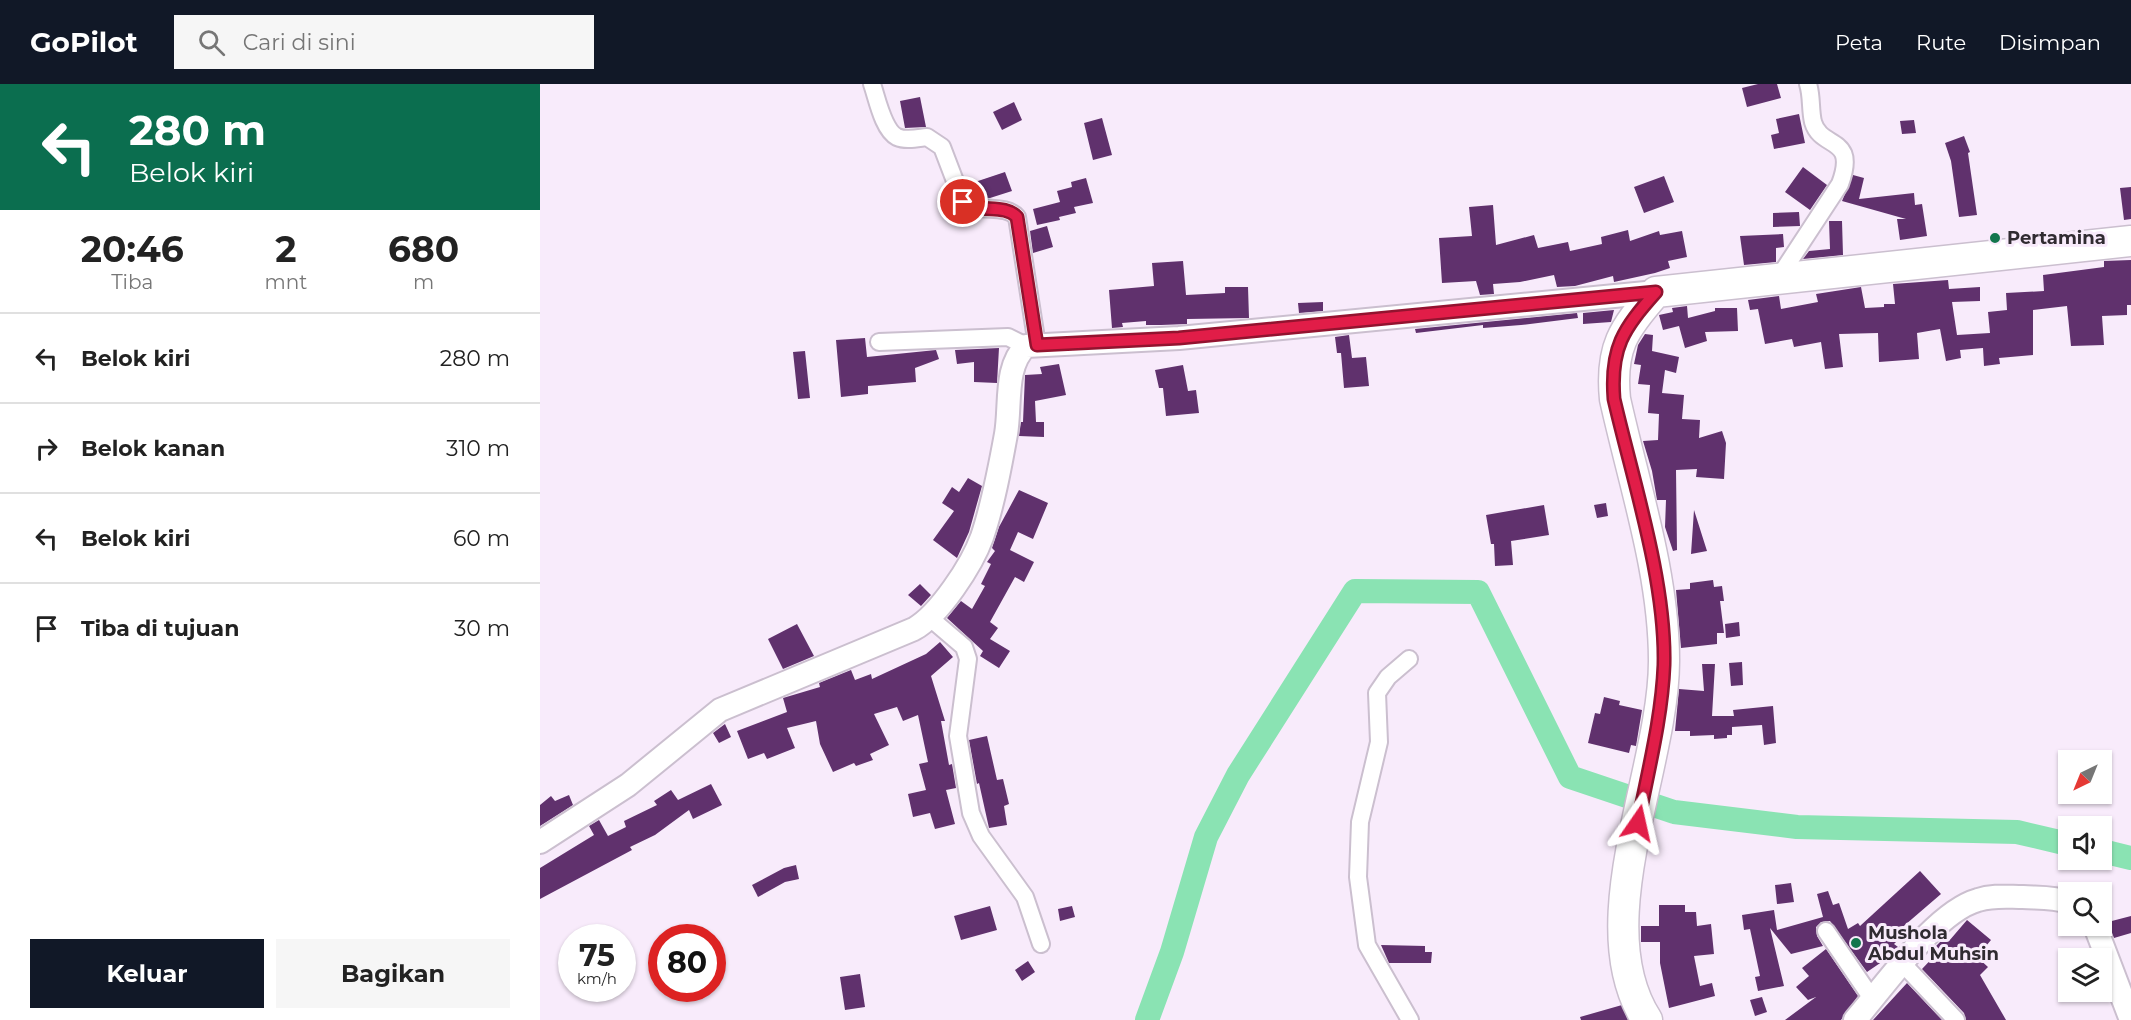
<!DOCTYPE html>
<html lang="id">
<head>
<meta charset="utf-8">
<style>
  :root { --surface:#fff; --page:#f6f6f6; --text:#222; --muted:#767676; --line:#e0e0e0; --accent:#111827 }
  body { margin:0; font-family:Montserrat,sans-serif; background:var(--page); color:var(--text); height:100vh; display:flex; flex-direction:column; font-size:22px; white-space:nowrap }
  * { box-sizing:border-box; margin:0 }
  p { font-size:20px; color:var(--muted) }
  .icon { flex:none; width:33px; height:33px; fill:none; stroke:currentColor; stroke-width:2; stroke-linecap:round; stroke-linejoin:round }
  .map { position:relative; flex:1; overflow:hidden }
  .details { display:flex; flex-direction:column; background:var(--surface); width:540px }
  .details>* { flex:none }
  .hud { background:#0b6e4f; color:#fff; overflow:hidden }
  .needle { width:39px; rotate:223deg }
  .tools { position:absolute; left:1518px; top:666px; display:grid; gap:12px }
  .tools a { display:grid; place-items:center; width:54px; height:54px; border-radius:0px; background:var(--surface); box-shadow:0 2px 4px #0004; font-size:30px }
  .speed { position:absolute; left:18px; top:840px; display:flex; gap:12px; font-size:30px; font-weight:700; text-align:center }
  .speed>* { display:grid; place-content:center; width:78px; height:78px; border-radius:50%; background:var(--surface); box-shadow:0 2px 4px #0004; line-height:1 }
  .speed small { font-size:15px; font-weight:400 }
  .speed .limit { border:9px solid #d22; background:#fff; color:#111 }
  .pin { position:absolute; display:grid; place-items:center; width:51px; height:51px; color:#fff; margin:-26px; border:3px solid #fff; border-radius:50%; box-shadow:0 2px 6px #0007 }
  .me { position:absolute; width:66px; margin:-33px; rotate:11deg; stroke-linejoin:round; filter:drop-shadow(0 0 4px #0008) }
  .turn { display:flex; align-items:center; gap:21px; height:126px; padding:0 30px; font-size:27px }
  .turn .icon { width:78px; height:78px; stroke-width:2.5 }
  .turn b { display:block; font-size:42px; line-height:51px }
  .eta { display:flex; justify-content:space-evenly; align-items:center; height:102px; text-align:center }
  .eta b { font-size:36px; font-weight:700; line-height:42px }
  .button { display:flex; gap:12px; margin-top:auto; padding:12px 30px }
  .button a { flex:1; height:69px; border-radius:0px; background:var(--accent); color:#fff; font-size:24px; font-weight:700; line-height:69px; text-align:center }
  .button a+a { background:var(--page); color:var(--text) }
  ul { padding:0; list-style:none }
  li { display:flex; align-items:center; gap:18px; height:90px; padding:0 30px; border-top:2px solid var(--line) }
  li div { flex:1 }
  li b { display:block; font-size:22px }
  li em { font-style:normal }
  header { display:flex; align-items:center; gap:36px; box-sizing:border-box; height:84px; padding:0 30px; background:var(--accent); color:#fff }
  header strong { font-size:28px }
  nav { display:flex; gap:33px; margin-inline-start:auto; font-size:21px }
  .search { width:420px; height:54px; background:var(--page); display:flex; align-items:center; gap:15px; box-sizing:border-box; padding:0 21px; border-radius:0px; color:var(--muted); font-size:22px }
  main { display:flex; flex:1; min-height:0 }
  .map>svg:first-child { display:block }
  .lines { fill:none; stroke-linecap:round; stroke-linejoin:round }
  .river { stroke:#8ae3b3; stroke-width:24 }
  .building { fill:#60316d }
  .street-casing { stroke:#cbbfcf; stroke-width:20 }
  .secondary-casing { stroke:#cbbfcf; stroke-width:26 }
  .highway-casing { stroke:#cbbfcf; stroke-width:33 }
  .street { stroke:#fff; stroke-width:16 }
  .secondary { stroke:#fff; stroke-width:22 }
  .highway { stroke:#fff; stroke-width:30 }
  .route-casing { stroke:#92132f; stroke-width:15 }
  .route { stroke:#e11d48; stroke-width:10 }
  .poi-dot { fill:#13764d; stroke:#f8ebfb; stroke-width:2 }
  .labels { text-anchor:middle; stroke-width:6; stroke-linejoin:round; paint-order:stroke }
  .poi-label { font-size:18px; font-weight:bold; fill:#302b31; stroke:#f8ebfb; text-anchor:start }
</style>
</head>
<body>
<header>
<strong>GoPilot</strong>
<div class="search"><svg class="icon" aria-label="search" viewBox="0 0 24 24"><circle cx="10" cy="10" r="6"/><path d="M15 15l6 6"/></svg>Cari di sini</div>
<nav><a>Peta</a><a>Rute</a><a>Disimpan</a></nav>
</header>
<main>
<section class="details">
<div class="hud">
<div class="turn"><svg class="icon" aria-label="left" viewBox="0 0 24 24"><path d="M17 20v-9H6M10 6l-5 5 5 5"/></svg><div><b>280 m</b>Belok kiri</div></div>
</div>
<div class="eta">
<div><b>20:46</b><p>Tiba</p></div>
<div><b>2</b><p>mnt</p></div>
<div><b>680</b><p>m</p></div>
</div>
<ul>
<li><svg class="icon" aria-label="left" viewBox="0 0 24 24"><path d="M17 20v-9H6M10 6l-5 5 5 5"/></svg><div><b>Belok kiri</b></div><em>280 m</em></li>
<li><svg class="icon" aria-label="right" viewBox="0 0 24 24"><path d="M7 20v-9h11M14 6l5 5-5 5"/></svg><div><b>Belok kanan</b></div><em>310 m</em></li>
<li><svg class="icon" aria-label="left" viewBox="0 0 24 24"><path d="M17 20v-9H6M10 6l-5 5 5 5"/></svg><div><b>Belok kiri</b></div><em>60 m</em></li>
<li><svg class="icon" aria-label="arrive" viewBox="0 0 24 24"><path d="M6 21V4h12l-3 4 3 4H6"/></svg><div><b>Tiba di tujuan</b></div><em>30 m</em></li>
</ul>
<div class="button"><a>Keluar</a><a>Bagikan</a></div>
</section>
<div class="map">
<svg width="1591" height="936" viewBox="0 0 1591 936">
  <rect width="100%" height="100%" fill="#f8ebfb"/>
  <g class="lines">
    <path class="river" d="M 1562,767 L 1591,774
      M 607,936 L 632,868 L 666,753 L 698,691 L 815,507 L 938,508 L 1030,693 L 1134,728 L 1257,743 L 1477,748 L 1528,760"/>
  </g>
  <path class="building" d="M 1218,0 L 1237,0 L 1241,14 L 1207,23 L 1202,4 Z
    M 380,13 L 386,43 L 365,44 L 360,17 Z
    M 474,18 L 482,36 L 462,46 L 453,28 Z
    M 1259,30 L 1265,59 L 1234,65 L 1231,51 L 1239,49 L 1236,35 Z
    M 562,34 L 572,71 L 553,76 L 544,39 Z
    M 1374,36 L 1376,49 L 1362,50 L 1360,37 Z
    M 1424,52 L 1430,68 L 1428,69 L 1437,131 L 1419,133 L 1411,77 L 1405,59 Z
    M 1263,83 L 1287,101 L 1270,126 L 1245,108 Z
    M 465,88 L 472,107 L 450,114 L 437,113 L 432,99 Z
    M 1313,91 L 1324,94 L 1319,115 L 1374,109 L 1375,121 L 1382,120 L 1387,152 L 1360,156 L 1357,135 L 1366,135 L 1302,117 Z
    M 1124,92 L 1134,118 L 1104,129 L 1094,103 Z
    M 546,94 L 553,119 L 534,123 L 536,129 L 519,133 L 520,136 L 497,141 L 493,125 L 520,118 L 517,107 L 532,103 L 531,98 Z
    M 1591,103 L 1591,135 L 1584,136 L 1580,104 Z
    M 953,121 L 956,161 L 994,151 L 998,164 L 1028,158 L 1030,167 L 1062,160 L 1061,153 L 1088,146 L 1090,157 L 1119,147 L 1120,151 L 1142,147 L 1147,173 L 1128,177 L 1130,184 L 1115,189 L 1074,198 L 1073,192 L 1035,202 L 1017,203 L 1014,191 L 980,198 L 953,200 L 954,210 L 940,211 L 936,197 L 902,199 L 899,154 L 932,152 L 929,123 Z
    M 1259,128 L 1260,142 L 1233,143 L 1233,129 Z
    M 1289,137 L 1302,137 L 1303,171 L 1263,175 L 1269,167 L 1290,165 Z
    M 507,142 L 513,163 L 493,169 L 490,147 Z
    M 1243,150 L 1244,163 L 1236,164 L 1236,178 L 1204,181 L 1200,152 Z
    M 1591,176 L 1591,221 L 1587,221 L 1587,231 L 1562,232 L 1564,261 L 1531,262 L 1527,222 L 1493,226 L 1493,271 L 1459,274 L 1460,280 L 1444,282 L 1443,264 L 1420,266 L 1421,274 L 1406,277 L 1400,245 L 1377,249 L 1379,275 L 1339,278 L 1338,249 L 1299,250 L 1303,283 L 1285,285 L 1281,258 L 1254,263 L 1252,255 L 1225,260 L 1218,225 L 1210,226 L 1208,216 L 1239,212 L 1241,225 L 1278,218 L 1276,210 L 1321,203 L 1325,224 L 1344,223 L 1344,220 L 1355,220 L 1353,200 L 1408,196 L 1409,205 L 1440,203 L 1440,217 L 1412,218 L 1417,251 L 1450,249 L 1448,228 L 1467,226 L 1466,209 L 1504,207 L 1503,191 L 1564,183 L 1564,177 Z
    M 643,177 L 646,211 L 685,209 L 685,203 L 708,203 L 709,234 L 647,235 L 647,240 L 621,241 L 606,241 L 606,237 L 582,239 L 583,243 L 572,244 L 569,206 L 614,202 L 612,179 Z
    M 783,218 L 783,227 L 759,229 L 758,219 Z
    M 1147,222 L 1148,234 L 1175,227 L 1175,224 L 1197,224 L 1198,247 L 1165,248 L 1167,257 L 1145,264 L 1139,242 L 1123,246 L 1119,231 L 1133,228 L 1132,224 Z
    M 1074,226 L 1071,238 L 1043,240 L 1043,229 Z
    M 1037,229 L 1038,234 L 981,241 L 943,244 L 943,241 L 876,249 L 875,245 Z
    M 1105,250 L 1113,251 L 1112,267 L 1139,273 L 1136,289 L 1125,286 L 1122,309 L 1144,311 L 1142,335 L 1160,336 L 1159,354 L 1182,347 L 1186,359 L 1184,395 L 1156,393 L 1157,385 L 1136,386 L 1137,466 L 1133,467 L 1125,443 L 1126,416 L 1117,416 L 1112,387 L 1103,357 L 1118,356 L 1119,330 L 1108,329 L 1110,301 L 1098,300 L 1101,281 L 1094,280 L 1098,261 Z
    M 809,251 L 812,274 L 826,273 L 829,302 L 804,304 L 801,269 L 797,269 L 795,253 Z
    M 325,254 L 327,273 L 396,266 L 399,275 L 375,284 L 376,298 L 328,302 L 328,310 L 301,313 L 296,256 Z
    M 459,264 L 457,299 L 434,298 L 434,278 L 417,280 L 415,266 Z
    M 265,267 L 270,314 L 258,315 L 253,268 Z
    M 519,280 L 526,311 L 495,317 L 496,338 L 504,338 L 504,353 L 479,352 L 481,338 L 483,338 L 485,291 L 502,290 L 500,283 Z
    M 643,281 L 648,307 L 656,306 L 659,329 L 626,332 L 623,304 L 619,304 L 615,286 Z
    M 428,394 L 442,402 L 429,448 L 417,474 L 393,456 L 414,427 L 402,419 L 412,403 L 419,408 Z
    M 479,406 L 508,419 L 493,455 L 478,448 L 470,466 L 494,478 L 484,498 L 475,493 L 450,538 L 458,544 L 450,555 L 470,567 L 459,584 L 440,572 L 443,567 L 407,534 L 421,517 L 432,525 L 445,502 L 441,500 L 451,480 L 447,478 L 455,467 L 452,464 L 459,443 Z
    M 1066,419 L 1068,432 L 1057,434 L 1054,421 Z
    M 1004,421 L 1009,451 L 971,457 L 973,481 L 955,482 L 954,460 L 951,460 L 946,431 Z
    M 1154,426 L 1167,467 L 1151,470 Z
    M 1173,496 L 1174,503 L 1182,502 L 1184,517 L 1180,517 L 1184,549 L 1177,549 L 1177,560 L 1141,564 L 1136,506 L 1150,505 L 1150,499 Z
    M 380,500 L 391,511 L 381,522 L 368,511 Z
    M 1199,538 L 1200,552 L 1186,554 L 1185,540 Z
    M 257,540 L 274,572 L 243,585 L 228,555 Z
    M 400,558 L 413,573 L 391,592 L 405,637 L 401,637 L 409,681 L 412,680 L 416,704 L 406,706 L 415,740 L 395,745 L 390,729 L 373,733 L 368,710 L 386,706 L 379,680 L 388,678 L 378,631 L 363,637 L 357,623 L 334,630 L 349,661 L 330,670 L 333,676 L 316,682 L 314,679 L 293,688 L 280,660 L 276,637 L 247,644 L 255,664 L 227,675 L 224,669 L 208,675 L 197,647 L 247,628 L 243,614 L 280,603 L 279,599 L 311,586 L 315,596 L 331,590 L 332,595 L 386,570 Z
    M 1202,578 L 1203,601 L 1191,602 L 1189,579 Z
    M 1162,580 L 1175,580 L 1172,632 L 1194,632 L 1193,626 L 1233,622 L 1236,659 L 1224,661 L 1222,641 L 1192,643 L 1192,651 L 1187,651 L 1187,654 L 1174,655 L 1174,651 L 1150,652 L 1150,647 L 1135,647 L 1139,605 L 1164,607 Z
    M 1064,613 L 1080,617 L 1079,621 L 1102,626 L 1096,662 L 1091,661 L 1089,669 L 1048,659 L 1055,629 L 1060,630 Z
    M 185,640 L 191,653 L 179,659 L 173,649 Z
    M 447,652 L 457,696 L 463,695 L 469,720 L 464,722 L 467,741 L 449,744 L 439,699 L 437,700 L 429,656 Z
    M 171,700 L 182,721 L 153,735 L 149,726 L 115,751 L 90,763 L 92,766 L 0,815 L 0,784 L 54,751 L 49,742 L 59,736 L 68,752 L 86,743 L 84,737 L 117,721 L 114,717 L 131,706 L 138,716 Z
    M 29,711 L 33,721 L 0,742 L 0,721 L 11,712 L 15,717 Z
    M 256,781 L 259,795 L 245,798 L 218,813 L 212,801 L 244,784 Z
    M 1380,787 L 1401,810 L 1358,847 L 1362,852 L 1354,860 L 1358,863 L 1349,873 L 1327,888 L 1290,837 L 1281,838 L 1276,843 L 1277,852 L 1283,862 L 1251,870 L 1230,844 L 1244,902 L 1218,907 L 1215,893 L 1220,892 L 1210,845 L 1204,846 L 1202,831 L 1234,826 L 1237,846 L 1283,833 L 1277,810 L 1288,807 L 1293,821 L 1299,819 L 1308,845 L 1318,839 L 1320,842 Z
    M 1251,799 L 1254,818 L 1237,820 L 1235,801 Z
    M 1119,821 L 1145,821 L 1145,828 L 1156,828 L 1157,842 L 1171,840 L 1174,870 L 1154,872 L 1160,902 L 1172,899 L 1175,912 L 1129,924 L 1120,879 L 1120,858 L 1101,858 L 1101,842 L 1119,842 Z
    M 450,822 L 457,846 L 421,856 L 414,832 Z
    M 532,822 L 535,833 L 520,837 L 518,825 Z
    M 1591,832 L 1591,849 L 1574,854 L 1568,838 Z
    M 1427,836 L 1451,856 L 1437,873 L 1448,883 L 1440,891 L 1466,936 L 1426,936 L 1424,929 L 1382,885 L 1400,866 L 1396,862 L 1405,853 L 1409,857 Z
    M 841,861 L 885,862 L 885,868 L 892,868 L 891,879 L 849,879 Z
    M 1286,865 L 1318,912 L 1301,936 L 1245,936 L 1276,913 L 1268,916 L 1256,903 L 1269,892 L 1262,884 Z
    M 488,877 L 495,888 L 482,897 L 475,886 Z
    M 320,890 L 325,923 L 305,926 L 300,893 Z
    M 1367,899 L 1402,936 L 1333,936 Z
    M 1222,913 L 1227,928 L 1215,932 L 1210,916 Z
    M 1082,921 L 1088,936 L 1041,936 L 1040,933 Z"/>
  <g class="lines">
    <g class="street-casing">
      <path id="street" d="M 332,0 C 337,14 343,46 357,53 C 366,57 378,54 387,53 L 402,63 L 423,118 C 439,130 464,119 477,133 L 497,261
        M 1239,193 L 1300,100 C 1318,51 1281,66 1273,38 C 1270,25 1272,12 1268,0
        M 339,258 L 468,253 L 486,262
        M 390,534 L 424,563 L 428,575 L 418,652 L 431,729 L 441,752 L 485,813 L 501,860
        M 869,575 L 848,593 L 837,609 L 839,658 L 820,738 L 818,793 L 827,861 L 870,936
        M 1286,847 L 1333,916
        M 1363,880 L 1416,936"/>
    </g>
    <g class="secondary-casing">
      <path id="secondary" d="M 0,758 L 88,701 L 180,626 L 374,545 C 399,531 432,481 442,453 C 453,421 460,383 466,350 C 471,322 464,282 486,262 L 639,254 L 1116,208
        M 1555,842 L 1591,936
        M 1315,936 C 1345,902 1395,828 1438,816 C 1453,811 1468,813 1483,813 C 1499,814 1514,813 1528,818"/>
    </g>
    <g class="highway-casing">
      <path id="highway" d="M 1107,936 C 1045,840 1124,685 1124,577 C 1124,489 1094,401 1075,315 C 1070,264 1083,245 1116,208 L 1591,157"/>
    </g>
    <use href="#street" class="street"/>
    <use href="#secondary" class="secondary"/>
    <use href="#highway" class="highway"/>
  </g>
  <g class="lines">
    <g class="route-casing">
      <path id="route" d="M 423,118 C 439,130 464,119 477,133 L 497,261 L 639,254 L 1116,208 C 1083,245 1070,264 1074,315 C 1093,397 1126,497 1124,581 C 1122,633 1108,687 1098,739"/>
    </g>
    <use href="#route" class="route"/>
  </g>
  <g class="poi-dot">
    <circle cx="1455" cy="154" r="6"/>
    <circle cx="1316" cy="859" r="6"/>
  </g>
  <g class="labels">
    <g class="poi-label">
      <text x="1467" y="160">Pertamina</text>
      <text x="1328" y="855">Mushola<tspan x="1328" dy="21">Abdul Muhsin</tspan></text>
    </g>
  </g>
</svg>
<div class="tools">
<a><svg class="needle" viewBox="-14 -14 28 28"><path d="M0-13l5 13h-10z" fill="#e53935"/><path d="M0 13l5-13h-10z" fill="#767676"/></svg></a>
<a><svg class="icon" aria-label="sound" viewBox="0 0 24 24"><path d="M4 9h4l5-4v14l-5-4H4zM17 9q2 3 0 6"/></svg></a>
<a><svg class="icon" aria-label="search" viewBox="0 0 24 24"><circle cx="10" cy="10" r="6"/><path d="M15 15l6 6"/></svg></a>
<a><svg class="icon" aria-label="layers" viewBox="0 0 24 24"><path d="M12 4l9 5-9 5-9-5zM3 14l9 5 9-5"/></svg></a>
</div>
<div class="speed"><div>75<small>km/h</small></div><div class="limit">80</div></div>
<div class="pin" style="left:423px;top:118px;background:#d93025"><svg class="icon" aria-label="arrive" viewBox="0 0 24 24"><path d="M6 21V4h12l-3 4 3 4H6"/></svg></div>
<svg class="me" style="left:1098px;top:739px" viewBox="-20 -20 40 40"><path d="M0-17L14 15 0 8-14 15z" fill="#e11d48" stroke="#fff" stroke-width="4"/></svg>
</div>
</main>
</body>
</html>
